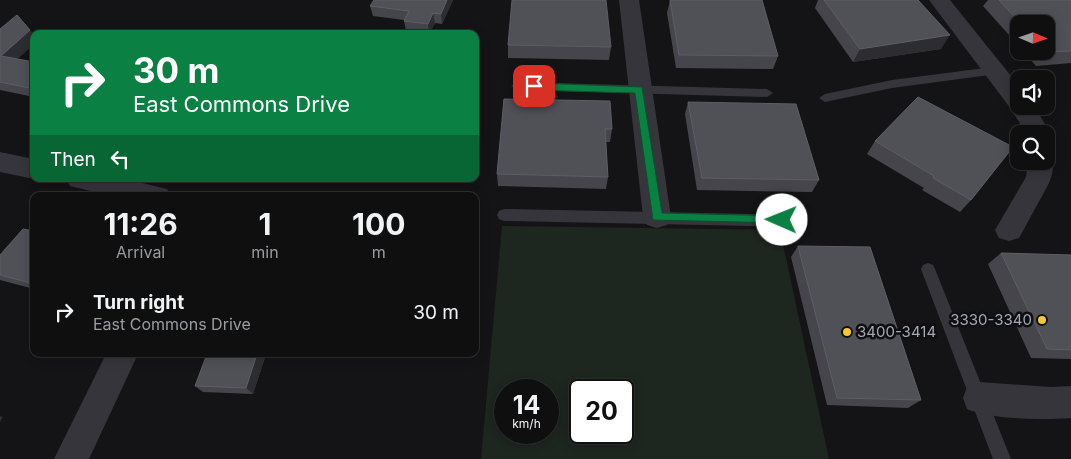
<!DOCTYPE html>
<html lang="en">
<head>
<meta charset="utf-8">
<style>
  :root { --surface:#0f0f10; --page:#1d1d1e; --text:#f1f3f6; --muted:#9b9c9f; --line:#2f2f30 }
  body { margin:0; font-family:Inter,sans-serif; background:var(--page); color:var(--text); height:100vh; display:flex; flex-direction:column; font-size:19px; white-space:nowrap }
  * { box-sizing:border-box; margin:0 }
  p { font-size:16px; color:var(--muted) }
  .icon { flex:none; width:28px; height:28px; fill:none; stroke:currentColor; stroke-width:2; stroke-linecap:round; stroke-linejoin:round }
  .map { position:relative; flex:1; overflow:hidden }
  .drawer { position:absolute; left:30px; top:192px; width:449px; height:165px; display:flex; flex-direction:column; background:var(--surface); border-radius:10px; box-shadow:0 2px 12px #0003,0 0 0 1px var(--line) }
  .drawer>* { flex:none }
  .hud { position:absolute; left:30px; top:30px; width:449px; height:152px; border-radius:10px; box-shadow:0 2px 12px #0003,0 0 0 1px var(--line); background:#0b8043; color:#fff; overflow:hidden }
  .needle { width:32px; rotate:92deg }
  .buttons { position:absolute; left:1010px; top:15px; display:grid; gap:10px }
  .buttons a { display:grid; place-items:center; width:45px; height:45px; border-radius:10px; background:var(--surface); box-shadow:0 2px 12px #0003,0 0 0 1px var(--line); font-size:25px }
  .speed { position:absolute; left:494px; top:379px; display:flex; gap:10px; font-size:25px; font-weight:700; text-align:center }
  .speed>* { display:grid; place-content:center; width:65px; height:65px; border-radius:50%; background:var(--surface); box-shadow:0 2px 12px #0003,0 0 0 1px var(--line); line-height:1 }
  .speed small { font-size:12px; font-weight:400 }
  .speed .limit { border:2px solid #111; border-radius:8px; background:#fff; color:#111 }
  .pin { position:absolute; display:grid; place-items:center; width:42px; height:42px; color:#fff; margin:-21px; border-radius:10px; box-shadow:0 2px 8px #0006 }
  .me { position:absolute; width:55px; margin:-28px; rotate:271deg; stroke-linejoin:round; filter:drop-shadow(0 0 4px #0008) }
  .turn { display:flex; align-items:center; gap:18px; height:105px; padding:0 20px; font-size:22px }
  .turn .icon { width:65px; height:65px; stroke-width:2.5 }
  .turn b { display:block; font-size:35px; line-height:42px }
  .then { display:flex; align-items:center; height:48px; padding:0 20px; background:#0003; gap:10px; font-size:19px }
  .eta { display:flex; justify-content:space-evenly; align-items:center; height:85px; text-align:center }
  .eta b { font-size:30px; font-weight:700; line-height:35px }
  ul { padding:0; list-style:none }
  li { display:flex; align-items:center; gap:15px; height:70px; padding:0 20px }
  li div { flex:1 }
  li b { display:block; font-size:19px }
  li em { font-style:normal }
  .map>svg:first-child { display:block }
  .green { fill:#1e2620; fill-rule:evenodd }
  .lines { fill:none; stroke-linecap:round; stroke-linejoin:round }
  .service { fill:#35353b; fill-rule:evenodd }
  .minor { fill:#35353b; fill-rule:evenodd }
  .wall { fill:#45454b }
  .shaded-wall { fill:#2d2d31 }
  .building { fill:#505057; stroke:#5d5e66 }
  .route { fill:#0b8043; stroke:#07532c }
  .poi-dot { fill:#f7c92b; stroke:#0f0f11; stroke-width:2 }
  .labels { text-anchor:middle; stroke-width:5; stroke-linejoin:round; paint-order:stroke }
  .poi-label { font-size:15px; fill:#a5a9b7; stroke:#0f0f11; text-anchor:end }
</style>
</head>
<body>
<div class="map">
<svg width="1071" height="459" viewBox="0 0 1071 459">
  <rect width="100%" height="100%" fill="#141416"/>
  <path class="green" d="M 502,226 L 780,230 L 829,459 L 481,459 ZM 505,390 L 548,390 L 548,432 L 505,432 ZM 580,390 L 622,390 L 622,432 L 580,432 Z"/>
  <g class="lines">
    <path class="service" d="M 993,67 L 999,71 L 997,74 L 892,88 L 825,102 L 819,98 L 825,94 L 892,80 Z
      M 517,82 L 767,89 L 773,93 L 767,97 L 517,90 L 511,86 Z
      M 504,209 L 800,215 L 805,217 L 807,221 L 805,225 L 800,227 L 504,221 L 499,219 L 497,215 L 499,211 Z
      M 928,263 L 933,265 L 935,269 L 1011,459 L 993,459 L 921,269 L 923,265 Z"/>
    <path class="minor" d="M 619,0 L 639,0 L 671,217 L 667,225 L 657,228 L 647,225 L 643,217 Z
      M 929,0 L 950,0 L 1019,86 L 1019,106 L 1034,106 L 1045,124 L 1048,134 L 1046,138 L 1046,134 L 1024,134 L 1021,125 L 1011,109 Z
      M 0,152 L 34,159 L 34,179 L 0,172 Z
      M 1046,153 L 1050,154 C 1055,164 1053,175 1048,185 L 1019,238 L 1009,241 L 999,238 L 995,230 L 1026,177 L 1028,161 L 1046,161 Z
      M 66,179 L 126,179 L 167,189 L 171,196 L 111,196 L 70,186 Z
      M 106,354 L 138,354 L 89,459 L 54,459 Z
      M 979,382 L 1051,387 L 1071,386 L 1071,418 C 1043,420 993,420 967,409 L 963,398 L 967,387 Z"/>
  </g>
  <path class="wall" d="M 374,0 L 453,0 L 442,24 L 435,23 L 429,34 L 406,31 L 404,21 L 404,20 L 373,16 L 370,6 Z
    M 670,0 L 778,56 L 773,69 L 676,68 L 667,13 Z
    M 818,0 L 918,0 L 941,49 L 853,62 L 815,8 Z
    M 988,0 L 1071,0 L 1071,63 L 1036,66 L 1023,51 L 1046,51 L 1046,24 L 1019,24 L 1019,46 L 983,6 Z
    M 0,29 L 34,44 L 17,59 L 34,62 L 34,97 L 0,90 Z
    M 508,45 L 611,47 L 609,60 L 508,58 Z
    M 918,97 L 971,200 L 960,212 L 922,190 L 924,188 L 867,154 L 875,141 Z
    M 504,99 L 612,129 L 610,142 L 606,142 L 608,177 L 606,189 L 498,186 L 497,174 Z
    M 688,102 L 819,180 L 812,192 L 697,190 L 685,114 Z
    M 34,231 L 34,289 L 0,280 L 0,255 Z
    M 798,246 L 921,400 L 908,408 L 827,405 L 791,257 Z
    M 1001,253 L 1071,255 L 1071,359 L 1031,358 L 988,264 Z
    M 207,354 L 266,354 L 253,394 L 203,392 L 195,386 Z"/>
  <path class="shaded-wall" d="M 447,0 L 453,0 L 442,24 L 441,14 Z
    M 433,13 L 435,23 L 429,34 L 428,24 Z
    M 30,30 L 34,34 L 34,44 L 10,66 L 1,56 Z
    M 950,35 L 941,49 L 853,62 L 860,49 Z
    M 257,354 L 266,354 L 253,394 L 246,388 Z
    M 0,416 L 3,417 L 0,422 Z"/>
  <path class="building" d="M 374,0 L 447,0 L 441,14 L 433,13 L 428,24 L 404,21 L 409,11 L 370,6 Z
    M 512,0 L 606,0 L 611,47 L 508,45 Z
    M 670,0 L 762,0 L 778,56 L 679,55 Z
    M 824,0 L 918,0 L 950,35 L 860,49 Z
    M 999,0 L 1071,0 L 1071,51 L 1048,52 L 1046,51 L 1046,24 L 1021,24 Z
    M 17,15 L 30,30 L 1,56 L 34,62 L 34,89 L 0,82 L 0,29 Z
    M 918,97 L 1013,147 L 971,200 L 933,178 L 934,176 L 875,141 Z
    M 504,99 L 610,101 L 612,129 L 605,129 L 608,177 L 497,174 Z
    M 688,102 L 796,104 L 819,180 L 702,178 Z
    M 23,229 L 34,231 L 34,284 L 0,275 L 0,255 Z
    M 798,246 L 870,247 L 921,400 L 837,398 Z
    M 1001,253 L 1071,255 L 1071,350 L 1047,349 Z
    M 207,354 L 257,354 L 246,388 L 195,386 Z"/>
  <path class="route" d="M 534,83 L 642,87 L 662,213 L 782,216 L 788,220 L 786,223 L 653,220 L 635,93 L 534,90 L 530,86 Z"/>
  <g class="poi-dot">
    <circle cx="1042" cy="320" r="5"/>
    <circle cx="847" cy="332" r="5"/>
  </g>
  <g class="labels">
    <g class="poi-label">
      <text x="1032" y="325">3330-3340</text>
      <text x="857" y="337" text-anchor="start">3400-3414</text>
    </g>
  </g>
</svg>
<div class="buttons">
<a><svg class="needle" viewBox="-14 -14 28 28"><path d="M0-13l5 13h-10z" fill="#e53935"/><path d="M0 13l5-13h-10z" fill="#9b9c9f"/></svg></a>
<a><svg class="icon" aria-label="sound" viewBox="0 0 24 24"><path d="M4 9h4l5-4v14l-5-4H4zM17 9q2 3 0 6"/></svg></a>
<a><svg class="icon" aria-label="search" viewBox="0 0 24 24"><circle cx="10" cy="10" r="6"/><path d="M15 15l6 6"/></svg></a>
</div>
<div class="speed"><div>14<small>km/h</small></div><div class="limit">20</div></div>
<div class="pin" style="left:534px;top:86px;background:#d93025"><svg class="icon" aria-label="arrive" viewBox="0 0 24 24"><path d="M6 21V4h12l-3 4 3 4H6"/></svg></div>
<svg class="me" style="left:782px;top:220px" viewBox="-20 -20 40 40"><circle r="19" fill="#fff"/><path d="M0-13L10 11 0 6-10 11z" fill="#0b8043"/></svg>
<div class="hud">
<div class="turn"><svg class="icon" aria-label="right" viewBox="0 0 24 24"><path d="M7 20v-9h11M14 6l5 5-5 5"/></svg><div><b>30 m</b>East Commons Drive</div></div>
<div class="then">Then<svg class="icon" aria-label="left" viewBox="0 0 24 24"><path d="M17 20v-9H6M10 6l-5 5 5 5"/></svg></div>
</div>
<section class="drawer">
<div class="eta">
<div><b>11:26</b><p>Arrival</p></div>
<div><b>1</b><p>min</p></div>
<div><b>100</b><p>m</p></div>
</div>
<ul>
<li><svg class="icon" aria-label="right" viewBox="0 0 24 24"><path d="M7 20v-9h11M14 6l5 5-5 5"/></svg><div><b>Turn right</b><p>East Commons Drive</p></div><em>30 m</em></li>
</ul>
</section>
</div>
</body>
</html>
